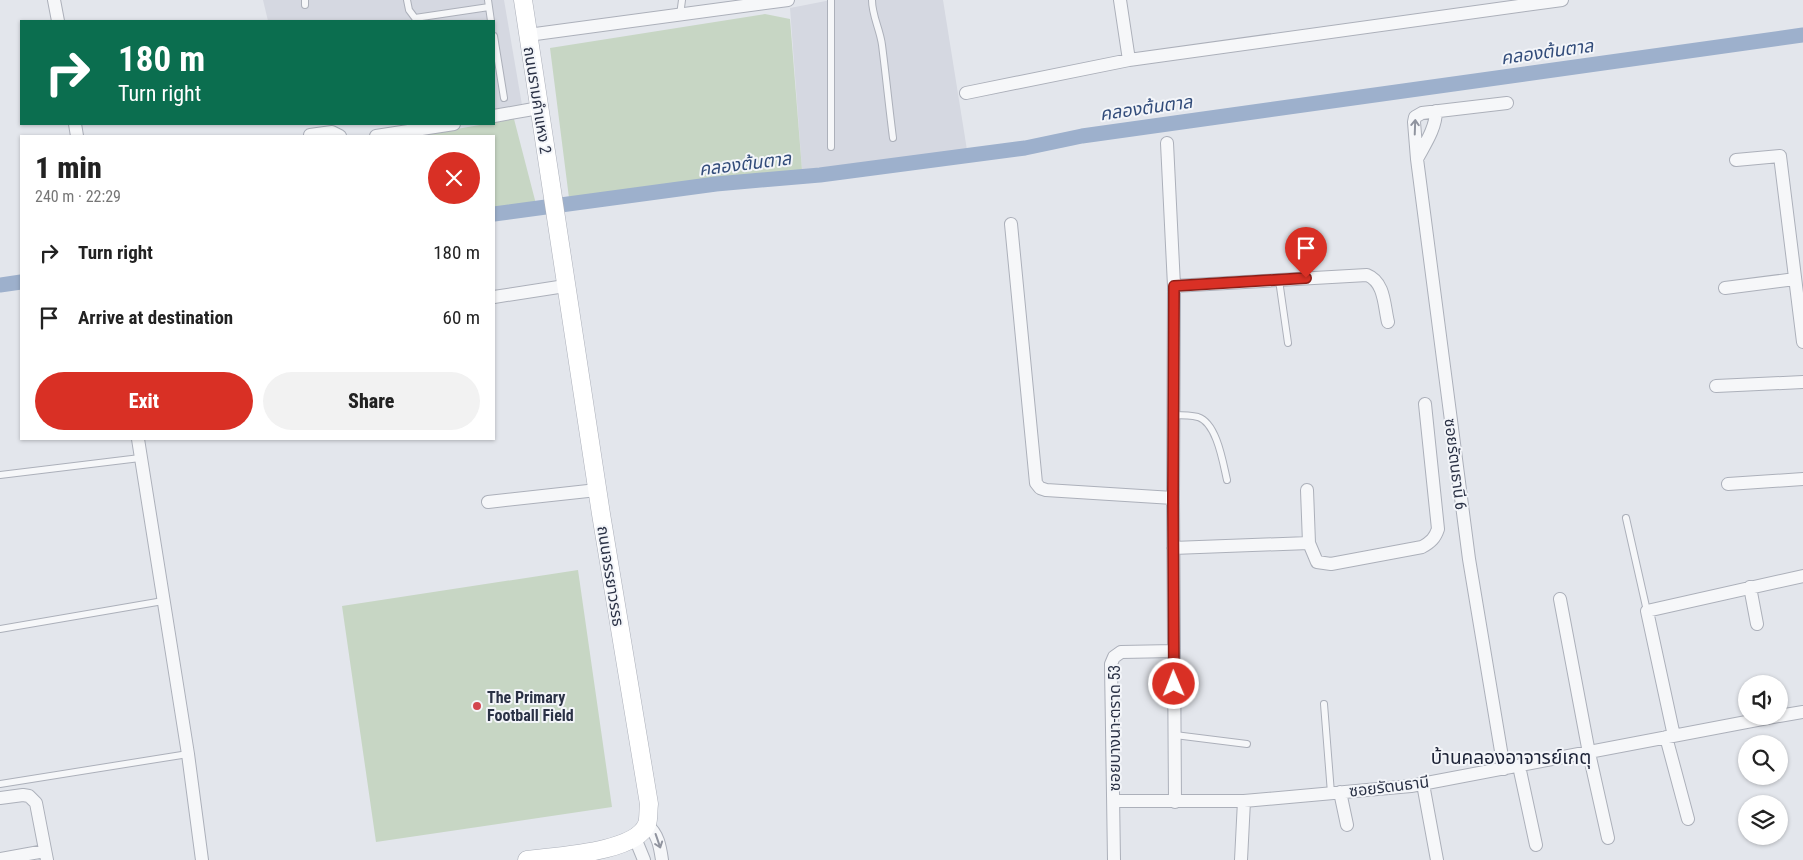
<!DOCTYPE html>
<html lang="en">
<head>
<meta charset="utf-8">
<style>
  :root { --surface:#fff; --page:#f2f2f2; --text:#222; --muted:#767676; --accent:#d93025 }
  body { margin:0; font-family:"Roboto Condensed","Noto Sans Thai",sans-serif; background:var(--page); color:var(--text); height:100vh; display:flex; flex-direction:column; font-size:19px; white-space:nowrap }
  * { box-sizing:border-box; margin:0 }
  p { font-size:16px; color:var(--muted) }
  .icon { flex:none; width:28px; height:28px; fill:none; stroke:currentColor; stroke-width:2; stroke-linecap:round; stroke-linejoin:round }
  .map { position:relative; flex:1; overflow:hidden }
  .sheet { position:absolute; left:20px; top:135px; width:475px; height:305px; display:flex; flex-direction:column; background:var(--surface); border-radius:0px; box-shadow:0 1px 4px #0004 }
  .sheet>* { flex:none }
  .top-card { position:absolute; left:20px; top:20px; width:475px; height:105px; border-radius:0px; box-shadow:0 1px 4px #0004; background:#0b6e4f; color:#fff; overflow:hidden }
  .tools { position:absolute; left:1738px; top:675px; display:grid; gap:10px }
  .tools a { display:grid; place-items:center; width:50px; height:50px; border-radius:50%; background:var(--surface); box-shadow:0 1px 4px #0004; font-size:25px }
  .pin { position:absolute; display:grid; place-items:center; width:42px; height:42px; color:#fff; margin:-51px -21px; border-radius:50% 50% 50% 0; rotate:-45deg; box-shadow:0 0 5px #0007 }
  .pin .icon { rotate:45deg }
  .me { position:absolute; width:55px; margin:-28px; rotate:359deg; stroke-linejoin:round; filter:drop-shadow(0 0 4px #0008) }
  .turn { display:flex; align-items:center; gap:18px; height:105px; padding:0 15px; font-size:22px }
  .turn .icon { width:65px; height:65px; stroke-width:2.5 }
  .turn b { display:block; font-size:35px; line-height:42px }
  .round { display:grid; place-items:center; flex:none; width:52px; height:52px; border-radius:26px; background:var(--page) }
  .summary { display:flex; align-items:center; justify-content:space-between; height:85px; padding:0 15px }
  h1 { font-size:30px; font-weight:800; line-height:38px }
  .primary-button { display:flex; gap:10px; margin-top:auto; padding:10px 15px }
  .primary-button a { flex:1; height:58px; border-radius:30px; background:var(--accent); color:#fff; font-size:20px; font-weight:800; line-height:58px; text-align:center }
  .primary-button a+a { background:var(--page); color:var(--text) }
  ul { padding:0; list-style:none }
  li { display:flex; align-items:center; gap:15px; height:65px; padding:0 15px }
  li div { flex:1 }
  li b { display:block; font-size:19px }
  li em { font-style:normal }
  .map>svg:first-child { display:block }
  .built { fill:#d5d8e1 }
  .green { fill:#c7d6c4 }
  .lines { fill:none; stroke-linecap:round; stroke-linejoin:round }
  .canal { stroke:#9db0cc; stroke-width:15 }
  .service-casing { stroke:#acb0ba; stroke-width:8 }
  .minor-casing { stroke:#acb0ba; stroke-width:14 }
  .secondary-casing { stroke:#acb0ba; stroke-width:19 }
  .service { stroke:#f6f7f9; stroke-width:6 }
  .minor { stroke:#f6f7f9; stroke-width:12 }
  .secondary { stroke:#fff; stroke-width:18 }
  .oneway { stroke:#90949f }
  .route-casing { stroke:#8d1f18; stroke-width:12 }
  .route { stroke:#d93025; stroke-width:9 }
  .poi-dot { fill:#d3454e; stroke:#f3f5f9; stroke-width:2 }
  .labels { text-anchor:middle; stroke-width:4; stroke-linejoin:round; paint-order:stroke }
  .street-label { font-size:16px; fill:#2a3145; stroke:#f3f5f9 }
  .poi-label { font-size:16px; font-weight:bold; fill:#2a3145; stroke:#f3f5f9; text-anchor:start }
  .water-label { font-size:18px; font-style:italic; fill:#324c7a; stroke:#f3f5f9 }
  .quarter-label { font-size:19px; fill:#1c2236; stroke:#f3f5f9 }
</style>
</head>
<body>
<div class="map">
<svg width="1803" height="860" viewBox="0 0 1803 860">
  <rect width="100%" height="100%" fill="#e3e6ec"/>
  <path class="built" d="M 263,0 L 504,0 L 522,105 L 494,110 L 494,21 L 317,21 L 317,20 L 268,21 Z
    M 831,0 L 943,0 L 967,150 L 802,170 L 790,8 Z"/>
  <path class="green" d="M 765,14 L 790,19 L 802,170 L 569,198 L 550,48 Z
    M 514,119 L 536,204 L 494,210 L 494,136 L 416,136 Z
    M 578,570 L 612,807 L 376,842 L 342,606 Z"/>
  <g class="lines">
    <path class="canal" d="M 494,214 L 716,184 L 820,175 L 1025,148 L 1082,136 L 1803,35
      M 0,285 L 21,282"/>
    <g class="service-casing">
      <path id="service" d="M 305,0 L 305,5
        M 407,0 L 409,10 L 415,18 L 489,7
        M 488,0 L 491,21
        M 831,0 L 831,147
        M 872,0 C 872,16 880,29 882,45 C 886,76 889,107 893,138
        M 680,15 L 682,0
        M 494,36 L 504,98
        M 1279,280 L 1288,343
        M 1173,415 C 1181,415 1190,415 1198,417 C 1217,423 1223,463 1227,480
        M 0,475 L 140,458
        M 1626,518 L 1647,611
        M 0,629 L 163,601
        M 1324,704 L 1331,793
        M 1175,735 L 1247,744
        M 0,784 L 188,754"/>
    </g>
    <g class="minor-casing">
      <path id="minor" d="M 54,0 L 58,21
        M 1120,0 L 1129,60
        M 528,35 L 788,0
        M 966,93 L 1129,60 L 1562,0
        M 494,116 L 539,108
        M 75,124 L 77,136
        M 310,135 L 332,132 L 340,136
        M 376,136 L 454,124
        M 1167,143 L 1174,286 L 1173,498 L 1175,802
        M 1417,159 C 1425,144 1436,128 1436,111
        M 1736,160 L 1780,156 L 1803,342
        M 1011,224 L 1036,483 L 1040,488 L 1046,490 L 1173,498
        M 1174,286 L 1367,275 C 1385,282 1384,306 1388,322
        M 1725,288 L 1795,279
        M 494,297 L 565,286
        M 1716,386 L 1803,382
        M 138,439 L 188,754 L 202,860
        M 1728,484 L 1803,479
        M 1307,490 L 1309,543 L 1317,562 L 1331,564 L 1422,547 C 1431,542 1435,538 1438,529 L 1425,404
        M 488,502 L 597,490
        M 1173,548 L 1309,543
        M 1750,587 L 1757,624
        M 1560,599 L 1589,753 L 1608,838
        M 1779,716 L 1803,712
        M 1674,736 L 1647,611 L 1803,576
        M 1666,737 L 1688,819
        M 1519,766 L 1536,845
        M 1504,769 L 1469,559 L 1417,159 L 1414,122 L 1415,117 L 1422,113 L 1507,103
        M 1423,784 L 1437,860
        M 1340,792 L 1347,825
        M 0,798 L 23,795 L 29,796 L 36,803 L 47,860
        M 1114,801 L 1244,801 L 1411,786 L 1778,716
        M 647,825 C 658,834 660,846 662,860
        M 635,838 L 644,860
        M 0,859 L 45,851
        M 1114,860 L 1111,664 L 1114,657 L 1121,652 L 1174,651
        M 1241,860 L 1244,801"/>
    </g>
    <g class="secondary-casing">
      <path id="secondary" d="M 523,0 L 601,514 L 649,804 C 648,810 649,818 647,824 C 636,853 554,856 527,860"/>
    </g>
    <use href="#service" class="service"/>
    <use href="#minor" class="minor"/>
    <use href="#secondary" class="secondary"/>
  </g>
  <defs><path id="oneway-shaft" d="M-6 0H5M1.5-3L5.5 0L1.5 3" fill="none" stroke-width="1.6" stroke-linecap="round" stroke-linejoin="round" transform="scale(1.25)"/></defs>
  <g class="oneway">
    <use href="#oneway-shaft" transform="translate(1415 127) rotate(-88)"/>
    <use href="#oneway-shaft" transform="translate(658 841) rotate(71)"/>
  </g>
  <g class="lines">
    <g class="route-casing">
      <path id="route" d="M 1174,684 L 1173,498 L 1174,286 L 1306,278"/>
    </g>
    <use href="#route" class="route"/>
  </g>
  <circle class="poi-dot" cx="477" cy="706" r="5"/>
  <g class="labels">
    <g class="street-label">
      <text transform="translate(538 100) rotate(81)" y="6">ถนนรามคำแหง 2</text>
      <text transform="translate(1456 464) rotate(83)" y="6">ซอยรัตนธานี 6</text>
      <text transform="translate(611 576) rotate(81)" y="6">ถนนจรรยาวรรธ</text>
      <text transform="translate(1114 728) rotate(-90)" y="6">ซอยบางนา-ตราด 53</text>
      <text transform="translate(1389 786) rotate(-7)" y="6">ซอยรัตนธานี</text>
    </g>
    <g class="poi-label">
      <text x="487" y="703">The Primary<tspan x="487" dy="18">Football Field</tspan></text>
    </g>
    <g class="water-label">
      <text transform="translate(1547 52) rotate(-8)" y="6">คลองต้นตาล</text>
      <text transform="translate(1146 108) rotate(-8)" y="6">คลองต้นตาล</text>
      <text transform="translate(745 164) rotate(-7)" y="6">คลองต้นตาล</text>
    </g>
    <g class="quarter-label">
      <text x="1511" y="764">บ้านคลองอาจารย์เกตุ</text>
    </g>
  </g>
</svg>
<div class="tools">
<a><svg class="icon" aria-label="sound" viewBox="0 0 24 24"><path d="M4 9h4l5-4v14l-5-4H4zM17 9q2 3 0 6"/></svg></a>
<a><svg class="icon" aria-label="search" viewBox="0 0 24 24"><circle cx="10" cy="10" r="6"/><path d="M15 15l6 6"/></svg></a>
<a><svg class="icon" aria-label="layers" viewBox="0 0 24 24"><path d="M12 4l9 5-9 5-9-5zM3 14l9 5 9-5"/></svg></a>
</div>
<div class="pin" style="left:1306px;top:278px;background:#d93025"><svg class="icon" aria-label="arrive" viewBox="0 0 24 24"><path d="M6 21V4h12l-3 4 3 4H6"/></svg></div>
<svg class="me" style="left:1174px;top:684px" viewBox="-20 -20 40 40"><circle r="17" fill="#d93025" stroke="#fff" stroke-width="3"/><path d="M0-11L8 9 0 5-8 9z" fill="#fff"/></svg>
<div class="top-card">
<div class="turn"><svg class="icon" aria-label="right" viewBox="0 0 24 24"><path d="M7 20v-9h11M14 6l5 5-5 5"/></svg><div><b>180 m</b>Turn right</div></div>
</div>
<section class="sheet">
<div class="summary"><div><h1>1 min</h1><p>240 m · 22:29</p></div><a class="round" style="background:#d93025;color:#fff"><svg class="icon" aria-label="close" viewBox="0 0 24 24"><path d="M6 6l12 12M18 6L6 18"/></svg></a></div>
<ul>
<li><svg class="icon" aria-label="right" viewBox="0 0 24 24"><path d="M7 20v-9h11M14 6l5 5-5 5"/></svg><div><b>Turn right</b></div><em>180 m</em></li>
<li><svg class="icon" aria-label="arrive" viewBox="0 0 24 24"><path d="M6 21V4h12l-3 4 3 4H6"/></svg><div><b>Arrive at destination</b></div><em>60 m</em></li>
</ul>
<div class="primary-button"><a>Exit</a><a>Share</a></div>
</section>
</div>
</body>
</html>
